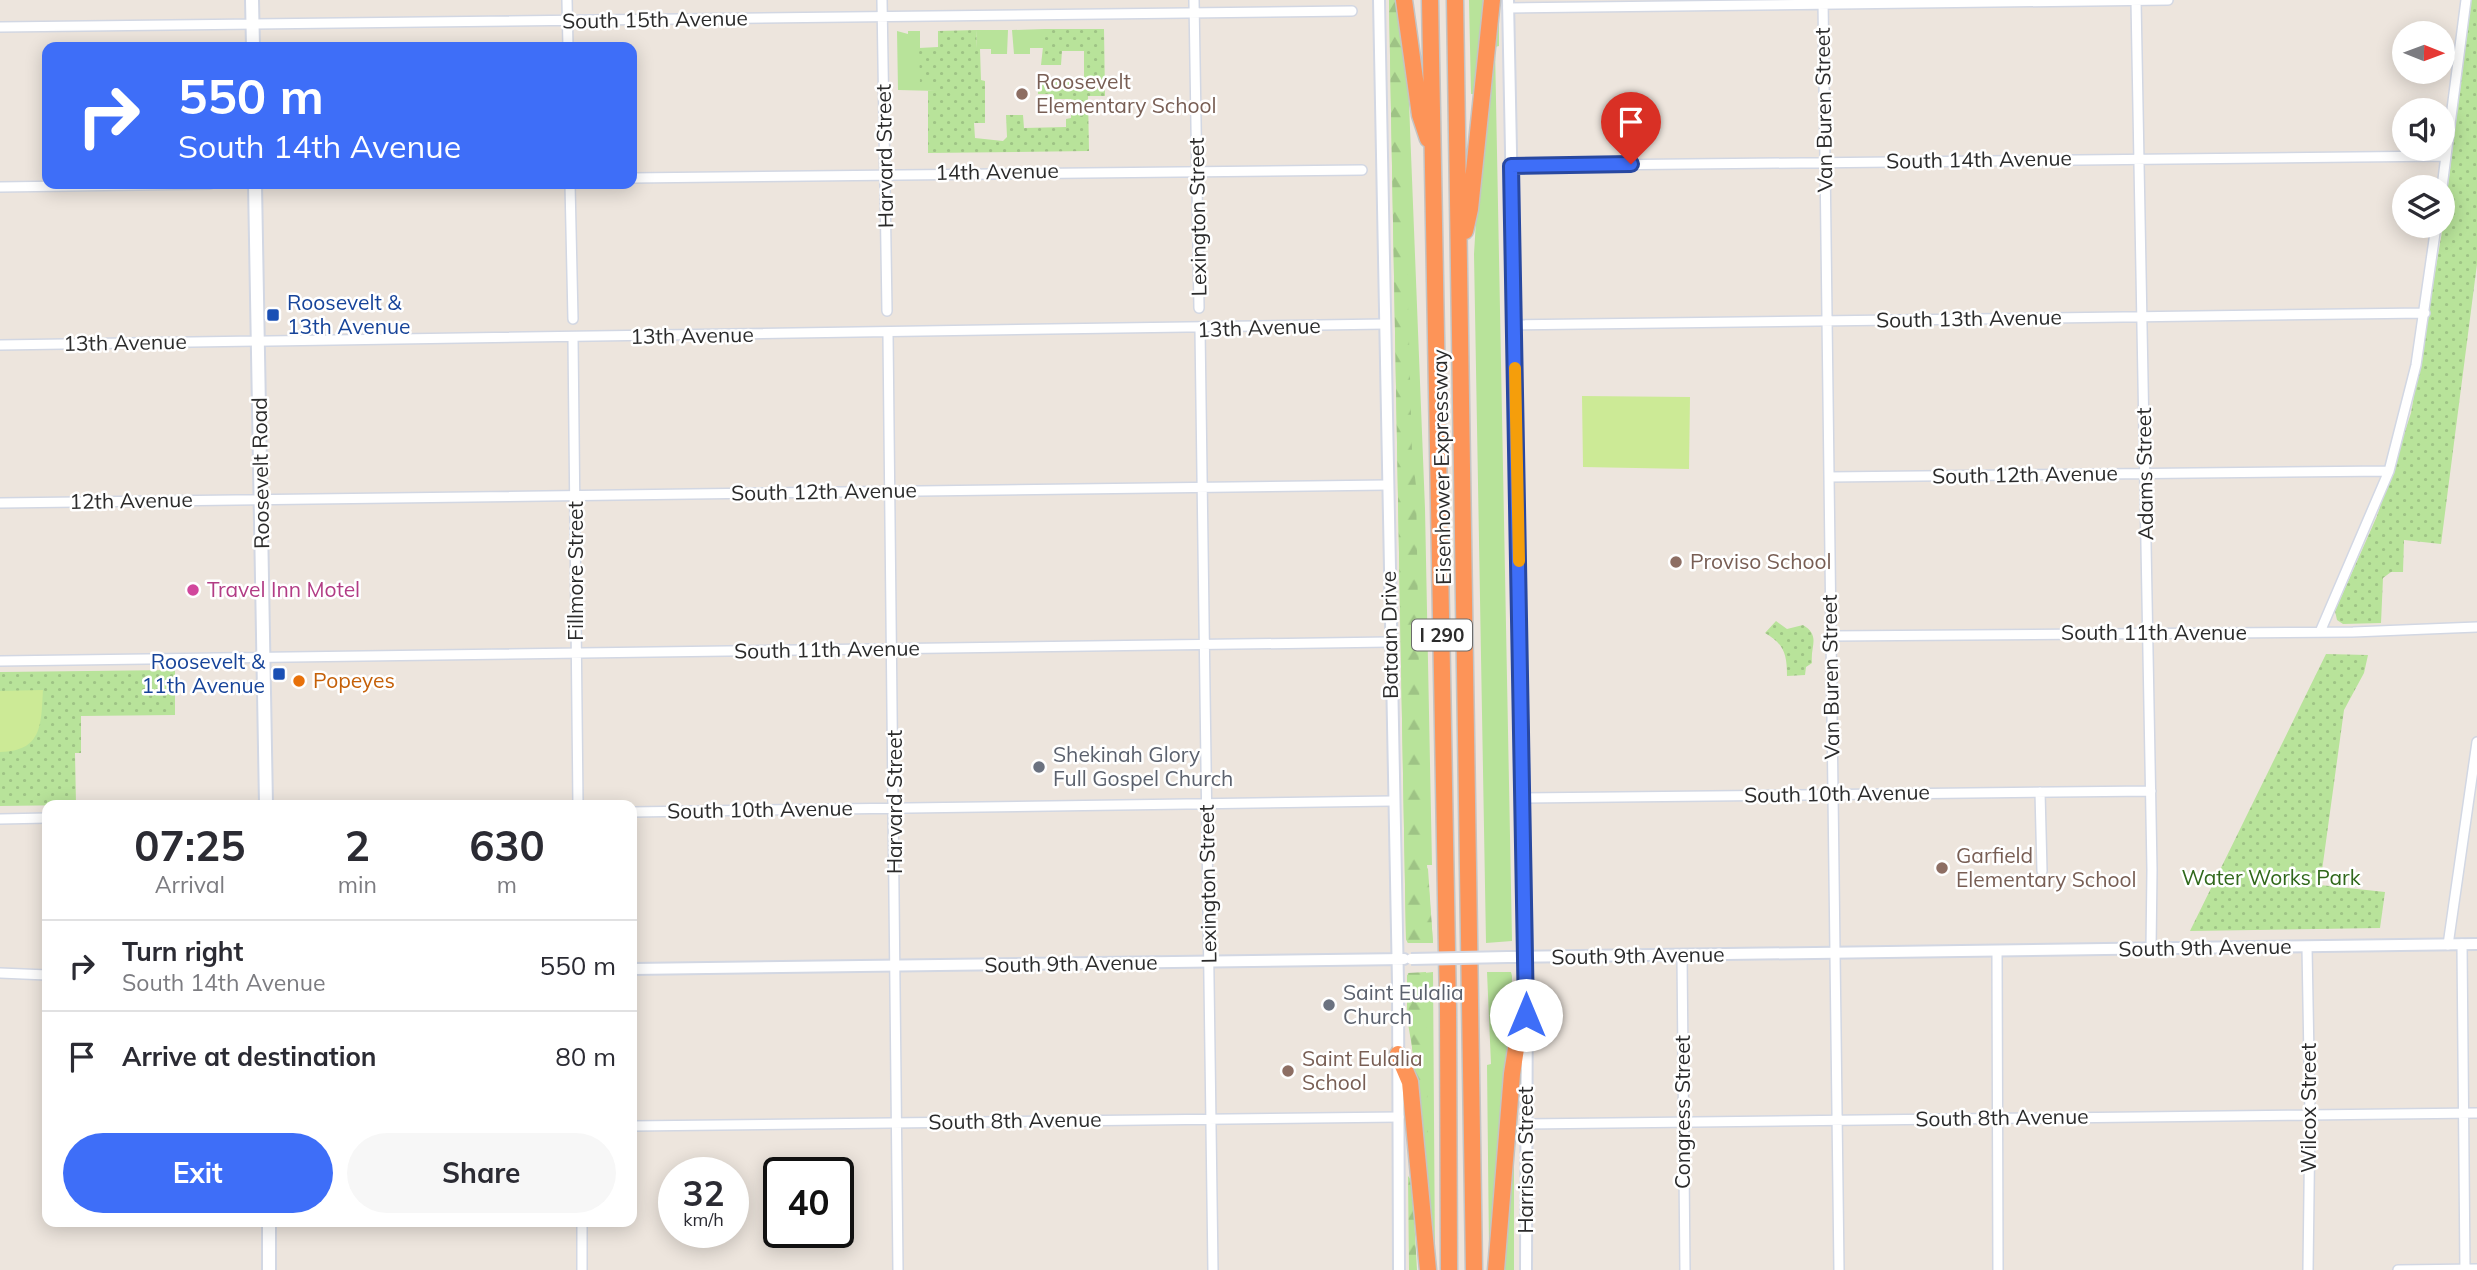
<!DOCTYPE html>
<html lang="en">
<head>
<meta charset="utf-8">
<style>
  :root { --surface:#fff; --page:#f7f7f7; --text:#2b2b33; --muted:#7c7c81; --line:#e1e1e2; --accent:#3e6ef8 }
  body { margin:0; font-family:Mulish,sans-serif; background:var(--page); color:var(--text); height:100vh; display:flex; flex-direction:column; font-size:26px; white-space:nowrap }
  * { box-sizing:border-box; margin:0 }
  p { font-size:23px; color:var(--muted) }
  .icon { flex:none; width:38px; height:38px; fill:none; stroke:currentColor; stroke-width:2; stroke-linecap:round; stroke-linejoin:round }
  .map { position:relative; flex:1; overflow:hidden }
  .sheet { position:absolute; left:42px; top:800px; width:595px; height:427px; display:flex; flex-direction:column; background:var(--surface); border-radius:14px; box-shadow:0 4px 18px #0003 }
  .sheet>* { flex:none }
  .guide { position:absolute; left:42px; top:42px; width:595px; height:147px; border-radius:14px; box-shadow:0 4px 18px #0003; background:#3e6ef8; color:#fff; overflow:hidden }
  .needle { width:46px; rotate:91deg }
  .tools { position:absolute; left:2392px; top:21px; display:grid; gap:14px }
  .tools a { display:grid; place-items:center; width:63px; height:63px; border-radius:50%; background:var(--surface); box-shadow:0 4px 18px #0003; font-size:35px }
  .speed { position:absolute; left:658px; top:1157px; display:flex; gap:14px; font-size:35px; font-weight:700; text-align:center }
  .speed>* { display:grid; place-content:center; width:91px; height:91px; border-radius:50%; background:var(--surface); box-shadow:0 4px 18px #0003; line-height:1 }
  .speed small { font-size:18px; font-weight:400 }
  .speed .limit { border:4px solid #111; border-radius:10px; background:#fff; color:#111 }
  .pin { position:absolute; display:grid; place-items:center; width:60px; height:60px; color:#fff; margin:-72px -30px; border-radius:50% 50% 50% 0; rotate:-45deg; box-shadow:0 0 7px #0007 }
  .pin .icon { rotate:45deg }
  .me { position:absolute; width:77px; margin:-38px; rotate:0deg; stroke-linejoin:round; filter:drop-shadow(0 0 5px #0008) }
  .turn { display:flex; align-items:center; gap:24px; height:147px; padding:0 21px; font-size:32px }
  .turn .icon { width:91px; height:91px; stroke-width:2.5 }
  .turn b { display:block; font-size:49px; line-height:60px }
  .eta { display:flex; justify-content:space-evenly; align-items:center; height:119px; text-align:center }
  .eta b { font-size:42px; font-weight:700; line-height:49px }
  .primary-button { display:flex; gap:14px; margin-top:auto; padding:14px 21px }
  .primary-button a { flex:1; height:80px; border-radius:42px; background:var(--accent); color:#fff; font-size:28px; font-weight:700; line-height:80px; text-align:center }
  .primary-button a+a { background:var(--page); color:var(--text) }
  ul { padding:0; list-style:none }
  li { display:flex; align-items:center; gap:21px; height:91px; padding:0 21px; border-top:2px solid var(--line) }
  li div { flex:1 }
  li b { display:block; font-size:26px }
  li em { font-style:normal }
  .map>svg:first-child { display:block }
  .grass { fill:#b8e39a }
  .forest { fill:url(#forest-firs) }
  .park { fill:url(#park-dots) }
  .pitch { fill:#ccea96 }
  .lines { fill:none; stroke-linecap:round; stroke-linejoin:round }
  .minor-casing { stroke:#d2d7e3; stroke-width:12 }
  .tertiary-casing { stroke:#d2d7e3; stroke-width:14 }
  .secondary-casing { stroke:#d2d7e3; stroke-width:16 }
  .motorway-casing { stroke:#c4c4c4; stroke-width:19 }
  .minor { stroke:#fff; stroke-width:9 }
  .tertiary { stroke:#fff; stroke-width:10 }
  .secondary { stroke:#fff; stroke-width:12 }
  .motorway { stroke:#fd9458; stroke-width:16 }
  .tertiary-bridge-casing { stroke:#d2d7e3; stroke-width:14; stroke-linecap:butt }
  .tertiary-bridge { stroke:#fff; stroke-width:10 }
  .route-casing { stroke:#2848a1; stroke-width:18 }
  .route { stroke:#3e6ef8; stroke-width:12 }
  .slow { stroke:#f59e0b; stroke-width:12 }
  .education-dot { fill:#8d6e63; stroke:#fff; stroke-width:2.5 }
  .transit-dot { fill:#1a4fb4; stroke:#fff; stroke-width:2.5 }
  .hotel-dot { fill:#d1479c; stroke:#fff; stroke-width:2.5 }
  .food-dot { fill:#e8710a; stroke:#fff; stroke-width:2.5 }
  .worship-dot { fill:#6b7280; stroke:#fff; stroke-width:2.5 }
  .labels { text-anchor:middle; stroke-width:5; stroke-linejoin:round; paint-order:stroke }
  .shield { fill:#fff; stroke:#6b6b6b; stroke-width:2 }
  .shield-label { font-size:19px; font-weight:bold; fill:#2b2b2b }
  .street-label { font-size:21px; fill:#2b2b2b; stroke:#fff }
  .education-label { font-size:21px; fill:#785e54; stroke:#fff; text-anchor:start }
  .transit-label { font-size:21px; fill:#164399; stroke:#fff; text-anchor:start }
  .hotel-label { font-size:21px; fill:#b23c85; stroke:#fff; text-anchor:start }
  .food-label { font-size:21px; fill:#c56008; stroke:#fff; text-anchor:start }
  .worship-label { font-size:21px; fill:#5b616d; stroke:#fff; text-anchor:start }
  .park-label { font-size:21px; fill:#30681b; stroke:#fff }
</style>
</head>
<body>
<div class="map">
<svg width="2477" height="1270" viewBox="0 0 2477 1270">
  <defs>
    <pattern id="forest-firs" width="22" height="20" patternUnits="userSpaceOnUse" patternTransform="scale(1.75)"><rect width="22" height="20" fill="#b8e39a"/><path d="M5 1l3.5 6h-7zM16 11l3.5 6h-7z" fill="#9ec385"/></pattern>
    <pattern id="park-dots" width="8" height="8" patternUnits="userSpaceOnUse" patternTransform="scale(1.75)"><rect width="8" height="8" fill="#b8e39a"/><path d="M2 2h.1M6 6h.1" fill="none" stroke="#9ec385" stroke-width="1.8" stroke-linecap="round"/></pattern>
  </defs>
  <rect width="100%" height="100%" fill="#ede5dd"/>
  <path class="grass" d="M 1389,0 L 1400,0 L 1407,52 L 1425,509 L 1432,865 L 1427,865 L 1433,943 L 1408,943 L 1406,939 Z
    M 1469,0 L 1487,0 L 1477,94 L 1471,94 Z
    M 1499,0 L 1499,46 L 1495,47 L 1512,941 L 1486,943 L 1474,254 L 1478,187 Z
    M 1045,29 L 1045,48 L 1030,48 L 1030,54 L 1014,54 L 1012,30 Z
    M 976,30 L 1008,30 L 1007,54 L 991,54 L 991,49 L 977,49 Z
    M 897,31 L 908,34 L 908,31 L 920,31 L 920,83 L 938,83 L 938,91 L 898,90 Z
    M 1433,972 L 1435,1265 L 1418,1081 L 1407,1018 L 1407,975 Z
    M 1487,972 L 1511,972 L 1512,976 L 1512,1028 L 1493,1250 L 1489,1250 L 1487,1065 L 1491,1064 Z
    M 1517,1084 L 1517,1131 L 1514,1132 L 1514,1270 L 1501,1270 Z"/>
  <path class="forest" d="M 1389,0 L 1396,0 L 1401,38 L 1412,452 L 1416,486 L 1422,862 L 1428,869 L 1433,943 L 1408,943 L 1406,939 Z
    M 1426,972 L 1428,1143 L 1424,1149 C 1419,1092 1408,1036 1407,979 L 1408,973 Z
    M 1408,1176 L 1412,1181 L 1417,1270 L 1409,1270 Z"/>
  <path class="park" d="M 2471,0 L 2477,0 L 2477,264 L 2441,544 L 2404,540 L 2403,572 L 2391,572 L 2383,578 L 2381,623 L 2343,624 L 2337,620 L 2335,611 L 2377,516 L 2411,413 L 2443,226 Z
    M 1045,29 L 1104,29 L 1105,96 L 1088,96 L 1089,151 L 928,153 L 928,91 L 938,90 L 938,83 L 920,83 L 919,48 L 938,47 L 938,31 L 976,30 L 977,48 L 980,49 L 981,80 L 985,81 L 985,123 L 974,123 L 975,138 L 1003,141 L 1007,137 L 1006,115 L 1023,115 L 1024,128 L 1066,127 L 1066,119 L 1071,118 L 1071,99 L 1053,99 L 1053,94 L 1038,94 L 1038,80 L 1084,82 L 1084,51 L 1062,51 L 1061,65 L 1041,65 Z
    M 1776,621 L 1787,629 L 1803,625 C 1821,636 1810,646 1812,663 L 1806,667 L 1805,675 L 1787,676 C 1787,654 1784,644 1765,633 Z
    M 2326,654 L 2368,655 L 2364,673 L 2344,710 L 2320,885 L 2385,892 L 2380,928 L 2190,931 Z
    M 175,670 L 175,715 L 81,716 L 81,753 L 75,753 L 76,805 L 0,806 L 0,672 Z"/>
  <path class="pitch" d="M 1582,396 L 1690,397 L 1689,469 L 1583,467 Z
    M 43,690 C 41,724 43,751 0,752 L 0,691 Z"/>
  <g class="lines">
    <g class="minor-casing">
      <path id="minor" d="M 567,0 L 568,47
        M 882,0 L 887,311
        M 1194,0 L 1199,308
        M 1823,0 L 1839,1270
        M 2136,0 L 2152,870 L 2151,949
        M 1508,8 L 2168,0
        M 0,27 L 1352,11
        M 1511,166 L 2446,156
        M 632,178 L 1362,170
        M 570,184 L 573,319
        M 0,187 L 210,184
        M 2442,187 L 2466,0
        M 1514,325 L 2425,313
        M 1200,329 L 1213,1270
        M 888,334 L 898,1270
        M 573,338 L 578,805
        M 0,345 L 1385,324
        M 1829,477 L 2389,471
        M 0,503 L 1387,485
        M 2320,632 L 2389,471 L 2416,365 L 2436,226
        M 1831,636 L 2353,632 L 2477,627
        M 0,661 L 1390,642
        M 2040,792 L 2042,871
        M 1523,798 L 2151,791
        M 632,812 L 1392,801
        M 0,819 L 47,818
        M 2462,944 L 2465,1270
        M 2448,945 L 2477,742
        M 2307,947 L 2310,1115 L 2308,1270
        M 1997,951 L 1998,1270
        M 1682,955 L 1685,1270
        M 0,973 L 47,975
        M 1526,1124 L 2477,1113
        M 632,1126 L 1399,1117
        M 582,1222 L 582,1270
        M 2398,1270 L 2477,1269"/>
    </g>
    <g class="tertiary-casing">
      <path id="tertiary" d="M 1379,0 L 1398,983 L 1399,1270
        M 1508,0 L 1527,957 L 1526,1270
        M 1508,957 L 2477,944
        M 632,969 L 1404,959"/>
    </g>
    <g class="secondary-casing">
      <path id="secondary" d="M 252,0 L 253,47
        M 255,184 L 266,805
        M 269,1222 L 269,1270"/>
    </g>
    <g class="motorway-casing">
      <path id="motorway" d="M 1404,0 L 1420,115 L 1428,139
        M 1430,0 L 1448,1009 L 1449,1270
        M 1455,0 L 1474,1270
        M 1465,231 L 1470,209 L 1492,0
        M 1398,1054 L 1410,1082 L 1428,1270
        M 1496,1270 L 1512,1074 L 1518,1036 L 1526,1015"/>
    </g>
    <use href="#minor" class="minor"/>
    <use href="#tertiary" class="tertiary"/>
    <use href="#secondary" class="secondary"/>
    <use href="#motorway" class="motorway"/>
    <g class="tertiary-bridge-casing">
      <path id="tertiary-bridge" d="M 1411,959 L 1508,957"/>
    </g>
    <use href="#tertiary-bridge" class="tertiary-bridge"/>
  </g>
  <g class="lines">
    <g class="route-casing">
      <path id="route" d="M 1526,1015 L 1511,166 L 1631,164"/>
    </g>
    <use href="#route" class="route"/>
    <path class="slow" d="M 1515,368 L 1519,561"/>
  </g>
  <g class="education-dot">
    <circle cx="1022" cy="94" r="7"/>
    <circle cx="1676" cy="562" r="7"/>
    <circle cx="1942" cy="868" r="7"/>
    <circle cx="1288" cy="1071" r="7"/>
  </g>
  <g class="transit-dot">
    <rect x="266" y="308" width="14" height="14" rx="3.5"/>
    <rect x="272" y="667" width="14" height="14" rx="3.5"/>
  </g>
  <circle class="hotel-dot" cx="193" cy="590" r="7"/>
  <circle class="food-dot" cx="299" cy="681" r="7"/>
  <g class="worship-dot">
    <circle cx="1039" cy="767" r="7"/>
    <circle cx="1329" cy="1005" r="7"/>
  </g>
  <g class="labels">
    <rect class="shield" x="1412" y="619.5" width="60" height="31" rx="5"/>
    <g class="shield-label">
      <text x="1442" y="642">I 290</text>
    </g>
    <g class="street-label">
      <text transform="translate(655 20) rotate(-1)" y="7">South 15th Avenue</text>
      <text transform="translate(1824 110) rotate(-91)" y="7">Van Buren Street</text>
      <text transform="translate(885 156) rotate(-91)" y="7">Harvard Street</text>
      <text transform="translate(1979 160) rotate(-1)" y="7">South 14th Avenue</text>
      <text transform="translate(997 172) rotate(-1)" y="7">14th Avenue</text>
      <text transform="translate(1198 217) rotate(-91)" y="7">Lexington Street</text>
      <text transform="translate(1969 319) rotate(-1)" y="7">South 13th Avenue</text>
      <text transform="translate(1259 328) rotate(-2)" y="7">13th Avenue</text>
      <text transform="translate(692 336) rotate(-1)" y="7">13th Avenue</text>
      <text transform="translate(125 343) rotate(-1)" y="7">13th Avenue</text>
      <text transform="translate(1442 467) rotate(-91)" y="7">Eisenhower Expressway</text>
      <text transform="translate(261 473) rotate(-91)" y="7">Roosevelt Road</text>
      <text transform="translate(2145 474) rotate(-91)" y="7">Adams Street</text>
      <text transform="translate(2025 475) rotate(-1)" y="7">South 12th Avenue</text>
      <text transform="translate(824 492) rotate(-1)" y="7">South 12th Avenue</text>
      <text transform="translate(131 501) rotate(-1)" y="7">12th Avenue</text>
      <text transform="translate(576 571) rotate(-90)" y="7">Fillmore Street</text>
      <text x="2154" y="640">South 11th Avenue</text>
      <text transform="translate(1390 635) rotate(-91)" y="7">Bataan Drive</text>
      <text transform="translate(827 650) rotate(-1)" y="7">South 11th Avenue</text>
      <text transform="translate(1831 677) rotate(-91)" y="7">Van Buren Street</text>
      <text transform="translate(1837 794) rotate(-1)" y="7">South 10th Avenue</text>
      <text transform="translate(895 802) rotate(-90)" y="7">Harvard Street</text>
      <text transform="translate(760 810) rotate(-1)" y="7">South 10th Avenue</text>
      <text transform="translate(1208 884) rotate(-91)" y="7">Lexington Street</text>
      <text transform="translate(2205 948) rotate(-1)" y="7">South 9th Avenue</text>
      <text transform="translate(1638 956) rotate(-1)" y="7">South 9th Avenue</text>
      <text transform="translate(1071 964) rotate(-1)" y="7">South 9th Avenue</text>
      <text transform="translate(2309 1108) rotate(-90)" y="7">Wilcox Street</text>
      <text transform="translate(1683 1112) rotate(-90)" y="7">Congress Street</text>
      <text transform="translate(2002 1118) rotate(-1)" y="7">South 8th Avenue</text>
      <text transform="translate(1015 1121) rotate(-1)" y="7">South 8th Avenue</text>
      <text transform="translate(1526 1160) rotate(-90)" y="7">Harrison Street</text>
    </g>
    <g class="education-label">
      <text x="1036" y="89">Roosevelt<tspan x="1036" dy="24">Elementary School</tspan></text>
      <text x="1690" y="569">Proviso School</text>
      <text x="1956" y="863">Garfield<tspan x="1956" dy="24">Elementary School</tspan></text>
      <text x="1302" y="1066">Saint Eulalia<tspan x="1302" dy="24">School</tspan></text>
    </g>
    <g class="transit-label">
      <text x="287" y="310">Roosevelt &amp;<tspan x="287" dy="24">13th Avenue</tspan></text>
      <text x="265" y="669" text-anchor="end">Roosevelt &amp;<tspan x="265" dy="24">11th Avenue</tspan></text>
    </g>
    <g class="hotel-label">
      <text x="207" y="597">Travel Inn Motel</text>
    </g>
    <g class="food-label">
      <text x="313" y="688">Popeyes</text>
    </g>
    <g class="worship-label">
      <text x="1053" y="762">Shekinah Glory<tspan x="1053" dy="24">Full Gospel Church</tspan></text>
      <text x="1343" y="1000">Saint Eulalia<tspan x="1343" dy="24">Church</tspan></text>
    </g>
    <g class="park-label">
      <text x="2271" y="885">Water Works Park</text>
    </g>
  </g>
</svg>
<div class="tools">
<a><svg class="needle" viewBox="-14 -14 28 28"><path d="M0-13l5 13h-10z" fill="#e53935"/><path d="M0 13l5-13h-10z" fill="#7c7c81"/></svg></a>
<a><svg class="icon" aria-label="sound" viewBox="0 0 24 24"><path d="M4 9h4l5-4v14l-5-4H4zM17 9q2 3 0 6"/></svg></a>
<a><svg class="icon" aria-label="layers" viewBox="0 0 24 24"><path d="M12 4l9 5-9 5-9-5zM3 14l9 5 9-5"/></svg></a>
</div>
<div class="speed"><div>32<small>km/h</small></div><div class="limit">40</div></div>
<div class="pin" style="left:1631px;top:164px;background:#d93025"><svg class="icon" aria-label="arrive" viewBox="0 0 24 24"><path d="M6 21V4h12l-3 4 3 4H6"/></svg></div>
<svg class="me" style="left:1526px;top:1015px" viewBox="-20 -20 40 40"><circle r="19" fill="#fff"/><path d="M0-13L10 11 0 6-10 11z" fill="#3e6ef8"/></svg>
<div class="guide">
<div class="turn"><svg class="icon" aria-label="right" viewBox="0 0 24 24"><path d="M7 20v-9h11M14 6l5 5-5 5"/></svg><div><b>550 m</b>South 14th Avenue</div></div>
</div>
<section class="sheet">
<div class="eta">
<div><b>07:25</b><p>Arrival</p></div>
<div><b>2</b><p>min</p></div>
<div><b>630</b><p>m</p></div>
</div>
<ul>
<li><svg class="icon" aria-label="right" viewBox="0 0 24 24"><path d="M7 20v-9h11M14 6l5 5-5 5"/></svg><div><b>Turn right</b><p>South 14th Avenue</p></div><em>550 m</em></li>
<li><svg class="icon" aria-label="arrive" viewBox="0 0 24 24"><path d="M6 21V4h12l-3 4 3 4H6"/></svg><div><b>Arrive at destination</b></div><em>80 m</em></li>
</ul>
<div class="primary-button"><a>Exit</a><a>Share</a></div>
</section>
</div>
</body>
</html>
